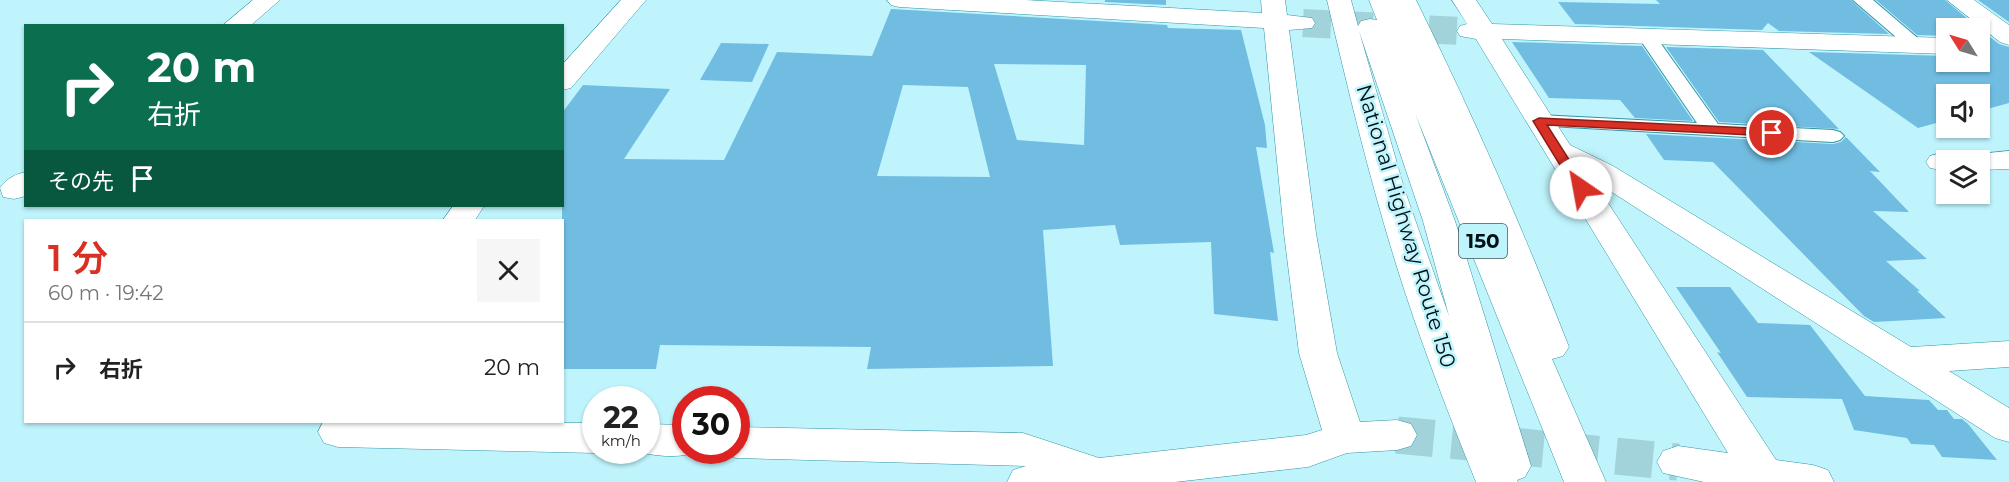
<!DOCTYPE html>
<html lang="ja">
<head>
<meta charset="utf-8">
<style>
  :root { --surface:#fff; --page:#f6f6f6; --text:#222; --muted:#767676; --line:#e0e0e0; --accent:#d93025 }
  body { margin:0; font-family:Montserrat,"Noto Sans JP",sans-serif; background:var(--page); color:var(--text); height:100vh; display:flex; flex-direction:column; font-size:22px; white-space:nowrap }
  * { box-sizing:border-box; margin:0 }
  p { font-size:20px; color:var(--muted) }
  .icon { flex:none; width:33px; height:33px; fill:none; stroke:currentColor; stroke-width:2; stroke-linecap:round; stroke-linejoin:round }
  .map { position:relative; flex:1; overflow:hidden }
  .sheet { position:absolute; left:24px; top:219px; width:540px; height:204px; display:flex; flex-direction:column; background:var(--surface); border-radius:0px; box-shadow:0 2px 4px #0004 }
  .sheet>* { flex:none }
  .banner { position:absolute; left:24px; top:24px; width:540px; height:183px; border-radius:0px; box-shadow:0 2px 4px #0004; background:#0b6e4f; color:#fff; overflow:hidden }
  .needle { width:39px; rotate:307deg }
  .controls { position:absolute; left:1936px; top:18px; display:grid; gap:12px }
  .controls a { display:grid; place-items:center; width:54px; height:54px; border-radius:0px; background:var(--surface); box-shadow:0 2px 4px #0004; font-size:30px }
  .speed { position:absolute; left:582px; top:386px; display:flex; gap:12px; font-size:30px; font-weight:700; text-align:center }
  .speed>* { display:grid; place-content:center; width:78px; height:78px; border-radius:50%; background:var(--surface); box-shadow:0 2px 4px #0004; line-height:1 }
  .speed small { font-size:15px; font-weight:400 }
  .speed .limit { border:9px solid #d22; background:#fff; color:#111 }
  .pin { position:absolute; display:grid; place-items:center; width:51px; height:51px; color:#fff; margin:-26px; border:3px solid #fff; border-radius:50%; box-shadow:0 2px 6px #0007 }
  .me { position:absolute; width:66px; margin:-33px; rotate:327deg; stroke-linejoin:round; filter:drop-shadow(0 0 4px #0008) }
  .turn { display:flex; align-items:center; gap:21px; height:126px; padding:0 24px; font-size:27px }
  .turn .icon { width:78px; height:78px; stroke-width:2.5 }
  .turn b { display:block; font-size:42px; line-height:51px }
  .then { display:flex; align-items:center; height:57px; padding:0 24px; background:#0003; gap:12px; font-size:22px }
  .round { display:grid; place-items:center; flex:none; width:63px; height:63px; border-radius:0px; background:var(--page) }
  .head { display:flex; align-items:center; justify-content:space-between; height:102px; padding:0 24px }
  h1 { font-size:36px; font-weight:600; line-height:45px; color:var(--accent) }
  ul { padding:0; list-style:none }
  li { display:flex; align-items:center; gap:18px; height:90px; padding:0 24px; border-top:2px solid var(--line) }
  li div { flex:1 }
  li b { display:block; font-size:22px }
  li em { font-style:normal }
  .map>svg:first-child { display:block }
  .building { fill:#70bde1; fill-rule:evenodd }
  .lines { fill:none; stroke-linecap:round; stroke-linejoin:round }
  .minor-tunnel-far1 { stroke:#a2d2da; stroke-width:28; stroke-dasharray:28 14; stroke-linecap:butt }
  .minor-tunnel { stroke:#a2d2da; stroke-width:37; stroke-dasharray:37 18; stroke-linecap:butt }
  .service-casing { stroke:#3195a4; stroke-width:2 }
  .minor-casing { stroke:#3195a4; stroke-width:1 }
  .trunk-casing { stroke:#3195a4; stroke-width:1 }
  .service { fill:#fff; fill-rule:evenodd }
  .minor { fill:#fff; fill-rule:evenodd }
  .trunk { fill:#fff; fill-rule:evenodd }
  .route { fill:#d93025; stroke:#8d1f18; stroke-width:1.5 }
  .labels { text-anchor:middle; stroke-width:5; stroke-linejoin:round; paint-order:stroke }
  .shield { fill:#bff4fd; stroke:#39555b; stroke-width:1.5 }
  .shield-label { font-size:20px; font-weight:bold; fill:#001115 }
  .street-label { font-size:21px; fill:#001115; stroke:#bff4fd }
</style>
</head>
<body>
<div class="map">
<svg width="2009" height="482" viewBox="0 0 2009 482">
  <rect width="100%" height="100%" fill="#bff4fd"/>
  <path class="building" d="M 1105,0 L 1166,0 L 1166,5 L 1105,2 Z
    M 1656,0 L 1851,0 L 1889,34 L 1779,31 L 1768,23 L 1762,30 L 1575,24 L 1558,2 L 1660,4 Z
    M 1876,0 L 1945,0 L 1979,28 L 1947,28 L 1947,36 L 1917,35 Z
    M 1978,0 L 2009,0 L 2009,22 Z
    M 891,9 L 1167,25 L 1168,28 L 1241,30 L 1265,125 L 1267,148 L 1256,147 L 1274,253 L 1270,252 L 1278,321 L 1214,314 L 1211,242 L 1120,245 L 1115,225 L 1043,230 L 1053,366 L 867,369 L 871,347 L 660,345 L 656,369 L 562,369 L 562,113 L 583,85 L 670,89 L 624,159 L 724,160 L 777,52 L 872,56 ZM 994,64 L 1086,65 L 1084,145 L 1017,140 ZM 903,85 L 968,87 L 990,177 L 877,176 Z
    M 1980,29 L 1999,44 L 2009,47 L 2009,103 L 1980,111 L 1980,94 L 1947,94 L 1947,120 L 1918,128 L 1809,52 L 1947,56 L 1947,62 L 1980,62 Z
    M 1512,42 L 1642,46 L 1693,121 L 1635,118 L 1620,100 L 1549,98 Z
    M 721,43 L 769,44 L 752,82 L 700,80 Z
    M 1666,47 L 1763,50 L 1839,129 L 1719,122 Z
    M 1646,134 L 1833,144 L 1841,142 L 1846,137 L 1880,172 L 1870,171 L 1909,212 L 1873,211 L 1927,259 L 1886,261 L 1920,291 L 1917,291 L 1946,318 L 1874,322 L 1864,316 L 1713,162 L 1664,160 Z
    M 1676,287 L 1730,287 L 1758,323 L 1810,325 L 1865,396 L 1929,400 L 1938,410 L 1947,410 L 1954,419 L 1962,419 L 1968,424 L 1997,460 L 1942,457 L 1934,445 L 1911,444 L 1907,438 L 1854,430 L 1842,399 L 1747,397 L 1717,352 L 1721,353 Z"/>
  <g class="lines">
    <path class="minor-tunnel-far1" d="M 1303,23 L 1460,31"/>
    <path class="minor-tunnel" d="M 1397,435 L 1678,462"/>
    <g class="service-casing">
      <path id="service" d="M 1853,0 L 1873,0 L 1927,46 L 1925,50 L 1911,50 Z
        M 1648,33 L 1654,34 L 1718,124 L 1833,130 L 1840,132 L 1844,136 L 1840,140 L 1833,142 L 1532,125 L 1529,121 L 1532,117 L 1539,115 L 1697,123 L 1639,38 L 1642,34 Z"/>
    </g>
    <g class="minor-casing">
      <path id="minor" d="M 253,0 L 280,0 L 250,26 L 222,26 Z
        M 621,0 L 646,0 L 571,88 L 562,90 L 562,65 Z
        M 887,0 L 1025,0 L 1262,13 L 1261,0 L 1285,0 L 1287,15 L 1312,18 L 1315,23 L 1312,28 L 1289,30 L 1316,233 L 1337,353 L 1360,422 L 1397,420 L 1411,424 L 1417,435 L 1411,446 L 1397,450 L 1347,453 L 1308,467 L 1175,482 L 1007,482 L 1013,470 L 1026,466 L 736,458 L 722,453 L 720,450 L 736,450 L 736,427 L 1023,433 L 1099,458 L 1306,435 L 1322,430 L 1299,353 L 1284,233 L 1264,28 L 899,7 L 891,5 Z
        M 1452,0 L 1476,0 L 1492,24 L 1947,38 L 1947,54 L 1502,39 L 1570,145 L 1613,166 L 1911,347 L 2009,341 L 2009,367 L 1949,371 L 2009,408 L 2009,442 L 1995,438 L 1593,180 L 1776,460 L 1813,465 L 1828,470 L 1834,482 L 1704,482 L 1663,473 L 1657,462 L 1663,451 L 1678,446 L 1728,453 L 1476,39 L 1460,36 L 1457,31 L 1460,26 L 1467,24 Z
        M 1947,0 L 1974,0 L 2009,25 L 2009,45 L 2000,42 Z
        M 2009,151 L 2009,169 L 1980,170 L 1980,160 L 1965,160 L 1969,155 Z
        M 1941,153 L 1958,156 L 1961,160 L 1947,160 L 1947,171 L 1930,168 L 1926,162 L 1930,156 Z
        M 26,172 L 26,196 L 14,199 L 3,197 L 0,188 C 6,179 15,174 26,172 Z
        M 453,206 L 484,206 L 475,220 L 443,220 Z
        M 323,422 L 596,423 L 596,450 L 607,450 L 596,453 L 338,447 L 324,443 L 318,432 Z
        M 646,424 L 686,425 L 686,450 L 701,450 C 681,460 652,456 632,450 L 646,450 Z"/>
    </g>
    <g class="trunk-casing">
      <path id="trunk" d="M 1327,0 L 1351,0 L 1358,26 L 1361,21 L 1370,19 L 1377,20 L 1369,0 L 1416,0 C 1472,113 1523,229 1569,347 L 1563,356 L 1552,359 L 1606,482 L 1564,482 L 1415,113 L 1455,221 L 1531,466 L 1525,477 L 1517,480 L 1518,482 L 1476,482 C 1447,410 1419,338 1396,264 C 1369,177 1348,89 1327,0 ZM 1359,31 L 1423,221 L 1449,316 L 1405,191 Z"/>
    </g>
    <use href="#service" class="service"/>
    <use href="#minor" class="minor"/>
    <use href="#trunk" class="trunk"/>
  </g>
  <path class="route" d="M 1539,118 L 1772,129 L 1778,133 L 1772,136 L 1547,125 L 1587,188 L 1581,191 L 1574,188 L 1533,121 Z"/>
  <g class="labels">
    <rect class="shield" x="1459" y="224" width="48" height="34" rx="4.5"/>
    <g class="shield-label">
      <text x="1483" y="248">150</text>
    </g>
    <g class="street-label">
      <text transform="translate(1406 226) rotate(73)" y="7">National Highway Route 150</text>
    </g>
  </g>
</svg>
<div class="controls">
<a><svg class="needle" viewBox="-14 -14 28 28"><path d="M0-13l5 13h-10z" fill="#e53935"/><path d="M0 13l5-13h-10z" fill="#767676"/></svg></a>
<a><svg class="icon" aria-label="sound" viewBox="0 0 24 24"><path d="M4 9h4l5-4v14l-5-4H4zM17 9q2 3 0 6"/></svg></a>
<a><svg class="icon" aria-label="layers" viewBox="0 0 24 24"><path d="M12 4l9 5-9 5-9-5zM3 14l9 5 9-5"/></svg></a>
</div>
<div class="speed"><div>22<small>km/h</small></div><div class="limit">30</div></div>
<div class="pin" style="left:1772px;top:133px;background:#d93025"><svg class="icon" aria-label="arrive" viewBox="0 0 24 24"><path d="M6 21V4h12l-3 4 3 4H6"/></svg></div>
<svg class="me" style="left:1581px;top:188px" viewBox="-20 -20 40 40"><circle r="19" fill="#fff"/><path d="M0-13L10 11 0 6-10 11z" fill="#d93025"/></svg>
<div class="banner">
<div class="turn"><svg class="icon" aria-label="right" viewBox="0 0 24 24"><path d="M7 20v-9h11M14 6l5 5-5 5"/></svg><div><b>20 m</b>右折</div></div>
<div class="then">その先<svg class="icon" aria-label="arrive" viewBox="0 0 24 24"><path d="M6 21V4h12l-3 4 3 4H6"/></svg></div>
</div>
<section class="sheet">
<div class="head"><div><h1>1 分</h1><p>60 m · 19:42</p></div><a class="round"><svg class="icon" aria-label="close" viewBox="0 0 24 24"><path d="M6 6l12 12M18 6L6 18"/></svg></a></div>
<ul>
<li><svg class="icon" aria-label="right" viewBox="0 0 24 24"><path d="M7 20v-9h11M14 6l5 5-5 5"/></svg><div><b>右折</b></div><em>20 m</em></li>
</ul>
</section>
</div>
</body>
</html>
